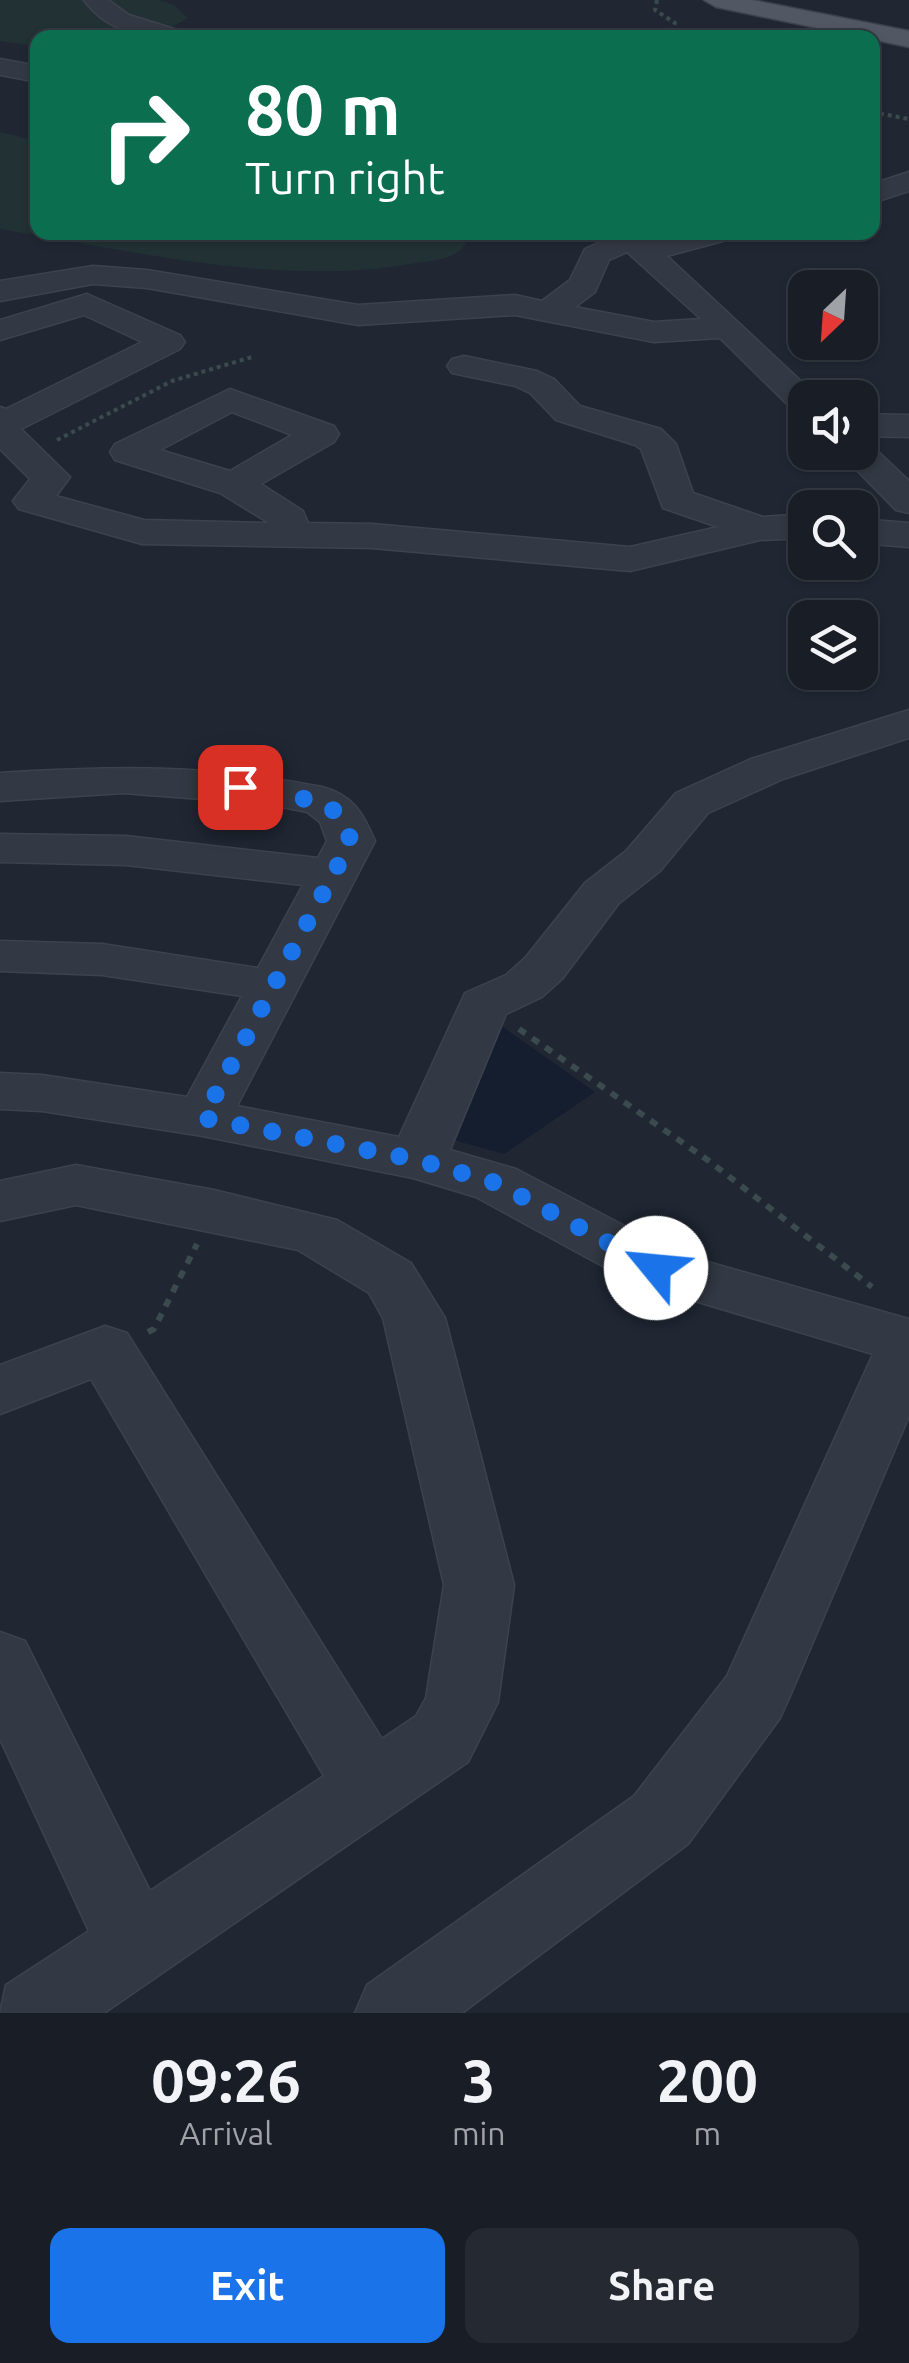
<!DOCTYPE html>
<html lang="en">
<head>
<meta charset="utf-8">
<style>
  :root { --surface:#181d26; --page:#252a32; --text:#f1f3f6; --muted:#9fa2a7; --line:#363b43; --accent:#1a73e8 }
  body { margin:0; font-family:Ubuntu,sans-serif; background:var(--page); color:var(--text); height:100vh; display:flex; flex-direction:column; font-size:38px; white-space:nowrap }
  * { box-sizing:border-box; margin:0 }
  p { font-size:32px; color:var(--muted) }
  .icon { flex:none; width:55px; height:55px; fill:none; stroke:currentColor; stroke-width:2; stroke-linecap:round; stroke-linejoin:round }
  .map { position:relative; height:2013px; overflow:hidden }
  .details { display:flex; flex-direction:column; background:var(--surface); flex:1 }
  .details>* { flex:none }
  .banner { position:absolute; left:30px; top:30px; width:850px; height:210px; border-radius:20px; box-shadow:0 2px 8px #0004,0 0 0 2px var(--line); background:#0b6e4f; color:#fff; overflow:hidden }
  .needle { width:65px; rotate:205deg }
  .controls { position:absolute; left:788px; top:270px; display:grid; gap:20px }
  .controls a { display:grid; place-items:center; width:90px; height:90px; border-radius:20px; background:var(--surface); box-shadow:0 2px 8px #0004,0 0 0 2px var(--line); font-size:50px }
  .pin { position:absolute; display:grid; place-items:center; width:85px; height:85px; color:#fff; margin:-42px; border-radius:20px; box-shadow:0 5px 15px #0006 }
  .me { position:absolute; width:110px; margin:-55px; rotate:298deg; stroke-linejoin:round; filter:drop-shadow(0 0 8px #0008) }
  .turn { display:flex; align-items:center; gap:35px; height:210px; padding:0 50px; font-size:45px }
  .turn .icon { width:130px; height:130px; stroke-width:2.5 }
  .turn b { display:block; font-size:70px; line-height:85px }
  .eta { display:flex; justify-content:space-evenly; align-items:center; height:170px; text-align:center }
  .eta b { font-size:60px; font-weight:600; line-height:70px }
  .cta { display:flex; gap:20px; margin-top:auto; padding:20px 50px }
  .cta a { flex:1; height:115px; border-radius:20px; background:var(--accent); color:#fff; font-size:40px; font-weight:600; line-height:115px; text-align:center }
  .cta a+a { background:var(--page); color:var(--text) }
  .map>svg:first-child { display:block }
  .green { fill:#223134 }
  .water { fill:#151e2f }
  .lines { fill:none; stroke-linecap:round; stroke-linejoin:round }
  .minor-casing { stroke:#3d424d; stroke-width:3 }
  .major-casing { stroke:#3d424d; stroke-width:3 }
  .path-far1 { stroke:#3a4a4d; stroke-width:4; stroke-dasharray:4 4; stroke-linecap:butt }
  .path { stroke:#3a4a4d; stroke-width:6; stroke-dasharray:8 8; stroke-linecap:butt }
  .minor { fill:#333944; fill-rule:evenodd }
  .major { fill:#515864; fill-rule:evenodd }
  .route { stroke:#1a73e8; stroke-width:18; stroke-dasharray:0 32.4 }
</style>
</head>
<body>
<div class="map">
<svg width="909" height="2013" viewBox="0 0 909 2013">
  <rect width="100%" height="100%" fill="#202733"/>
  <path class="green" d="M 0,0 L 160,0 L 174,5 L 188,18 L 155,37 L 38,38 L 37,46 L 0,41 Z
    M 0,132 L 37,141 L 38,232 L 459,232 L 468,239 C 459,260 435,260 416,263 C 279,288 135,251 0,229 Z"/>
  <path class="water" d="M 490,1018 L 595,1092 L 504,1154 L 446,1138 Z"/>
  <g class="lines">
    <g class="minor-casing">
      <path id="minor" d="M 84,0 L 108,0 L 129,15 L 187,33 L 190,38 C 150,38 110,36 84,0 Z
        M 0,59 L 38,66 L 38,82 L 0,75 Z
        M 909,172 L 909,191 L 872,203 L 872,184 Z
        M 607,232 L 641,232 L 648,239 L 688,232 L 738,232 L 734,238 L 667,256 L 819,398 L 805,398 L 805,413 L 793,410 L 720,338 L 654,342 L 515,315 L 358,325 L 147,288 L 93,284 L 0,301 L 0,281 L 93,266 L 147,270 L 358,305 L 515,295 L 542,301 L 570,280 L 585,249 L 611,237 ZM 627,252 L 701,319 L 654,322 L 575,307 L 595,292 L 609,260 Z
        M 87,294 L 180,335 L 185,342 L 180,349 L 21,429 L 70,477 L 56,496 L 144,520 L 269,523 L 220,493 L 115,460 L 110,452 L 115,444 L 230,389 L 334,426 L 339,434 L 334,442 L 261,484 L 303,511 L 308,523 L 372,524 L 630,547 L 718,527 L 663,508 L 641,449 L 635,445 L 556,420 L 530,393 L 515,386 L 452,373 L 447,366 L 452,359 L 464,356 L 537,371 L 554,379 L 580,406 L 661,429 L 676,444 L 693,493 L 763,517 L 805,514 L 805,538 L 760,540 L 630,571 L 372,548 L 142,544 L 19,509 L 13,501 L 30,479 L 0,449 L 0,407 L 6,409 L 142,342 L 84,315 L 0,340 L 0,320 ZM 232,412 L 292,435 L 230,471 L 160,450 Z
        M 860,414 L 909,415 L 909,437 L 860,436 Z
        M 860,442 L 870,444 L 909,481 L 909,513 L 896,510 L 839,452 L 860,452 Z
        M 860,519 L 909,523 L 909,547 L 860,543 Z
        M 909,710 L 909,738 L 783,779 L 708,813 L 660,871 L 619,903 L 562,979 L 542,997 L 506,1014 L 450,1150 L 516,1169 L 676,1253 L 909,1319 L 909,1416 L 790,1696 L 780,1718 L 688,1844 L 462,2013 L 355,2013 L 367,1985 L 634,1796 L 727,1676 L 873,1354 L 634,1283 L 476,1197 L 413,1178 L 203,1136 L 42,1111 L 0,1109 L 0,1073 L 42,1075 L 187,1097 L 242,996 L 102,975 L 0,971 L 0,941 L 102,944 L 258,968 L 303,885 L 126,865 L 0,862 L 0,834 L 126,836 L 318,858 L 327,841 L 320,822 L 307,812 L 267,804 L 123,793 L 0,801 L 0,773 C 117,766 206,764 322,787 C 353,795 363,813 375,841 L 237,1106 L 399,1137 L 465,993 L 506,975 L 526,957 L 585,883 L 626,851 L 676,793 L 751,759 Z
        M 76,1165 L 214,1190 L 337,1220 L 411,1263 L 445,1318 L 514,1585 L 498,1702 L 468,1762 L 104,2013 L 0,2013 L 6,1985 L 89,1931 L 0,1739 L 0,1632 L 25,1641 L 150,1891 L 324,1776 L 91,1379 L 0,1414 L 0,1365 L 105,1326 L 127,1333 L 382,1739 L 416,1716 L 426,1698 L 444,1585 L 383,1318 L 369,1293 L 298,1250 L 76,1205 L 0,1221 L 0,1181 Z"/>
    </g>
    <g class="major-casing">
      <path id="major" d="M 704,0 L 752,0 L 909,31 L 909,47 L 716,7 Z"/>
    </g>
    <path class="path-far1" d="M 657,0 L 655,10 L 675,23 L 668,38
      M 872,112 L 909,119
      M 57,440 L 172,381 L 252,357"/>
    <path class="path" d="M 519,1029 L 709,1161 L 872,1287
      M 148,1332 L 154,1329 L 197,1244"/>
    <use href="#minor" class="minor"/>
    <use href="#major" class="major"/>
  </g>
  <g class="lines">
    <path class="route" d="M 240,787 L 322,802 L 341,816 L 351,841 L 203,1118 L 418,1160 L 496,1183 L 656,1268"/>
  </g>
</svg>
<div class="controls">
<a><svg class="needle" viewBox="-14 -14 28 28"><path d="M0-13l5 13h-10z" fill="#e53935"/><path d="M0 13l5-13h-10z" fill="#9fa2a7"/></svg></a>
<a><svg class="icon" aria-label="sound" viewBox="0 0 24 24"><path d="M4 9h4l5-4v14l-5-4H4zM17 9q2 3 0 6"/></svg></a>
<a><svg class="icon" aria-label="search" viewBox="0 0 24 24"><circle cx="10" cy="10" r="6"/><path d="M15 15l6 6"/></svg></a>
<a><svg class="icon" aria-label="layers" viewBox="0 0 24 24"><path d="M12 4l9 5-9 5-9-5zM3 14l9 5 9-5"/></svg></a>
</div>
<div class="pin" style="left:240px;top:787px;background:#d93025"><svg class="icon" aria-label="arrive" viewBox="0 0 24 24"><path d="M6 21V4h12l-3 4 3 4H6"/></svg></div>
<svg class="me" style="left:656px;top:1268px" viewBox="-20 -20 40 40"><circle r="19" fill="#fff"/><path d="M0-13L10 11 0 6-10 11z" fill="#1a73e8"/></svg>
<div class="banner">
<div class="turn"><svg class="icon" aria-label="right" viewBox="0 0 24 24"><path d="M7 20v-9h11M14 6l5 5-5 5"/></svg><div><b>80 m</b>Turn right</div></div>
</div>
</div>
<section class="details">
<div class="eta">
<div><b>09:26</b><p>Arrival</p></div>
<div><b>3</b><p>min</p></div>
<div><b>200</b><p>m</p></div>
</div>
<div class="cta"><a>Exit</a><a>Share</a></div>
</section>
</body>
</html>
